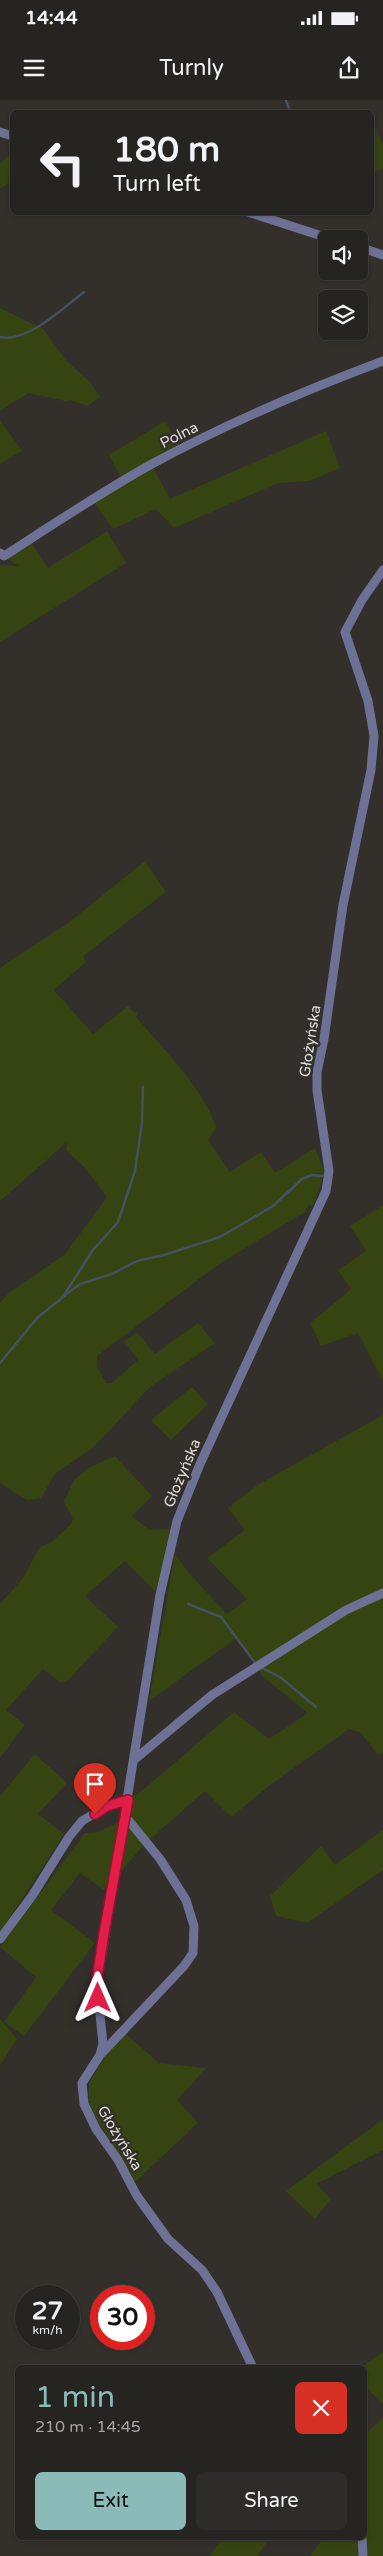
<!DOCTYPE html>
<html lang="en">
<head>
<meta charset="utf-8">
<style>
  :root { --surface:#262421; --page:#2e2c2a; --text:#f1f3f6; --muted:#a4a4a5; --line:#42413f; --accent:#8bbbb9 }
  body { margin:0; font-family:"Varela Round",sans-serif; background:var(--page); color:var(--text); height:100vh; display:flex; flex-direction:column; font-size:19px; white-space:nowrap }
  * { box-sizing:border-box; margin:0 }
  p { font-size:16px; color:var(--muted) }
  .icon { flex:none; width:28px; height:28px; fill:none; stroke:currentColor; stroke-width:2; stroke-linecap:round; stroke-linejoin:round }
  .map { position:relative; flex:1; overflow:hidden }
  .details { position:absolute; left:15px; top:2265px; width:352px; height:175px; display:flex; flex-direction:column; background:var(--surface); border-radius:8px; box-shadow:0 1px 4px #0004,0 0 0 1px var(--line) }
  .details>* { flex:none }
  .top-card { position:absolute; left:10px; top:10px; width:364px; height:105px; border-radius:8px; box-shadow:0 1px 4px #0004,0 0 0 1px var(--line); background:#262421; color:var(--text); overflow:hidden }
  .fabs { position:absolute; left:318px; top:130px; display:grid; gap:10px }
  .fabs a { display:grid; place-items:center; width:50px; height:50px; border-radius:8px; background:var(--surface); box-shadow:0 1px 4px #0004,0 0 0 1px var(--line); font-size:25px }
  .speed { position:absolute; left:15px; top:2185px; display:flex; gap:10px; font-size:25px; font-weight:700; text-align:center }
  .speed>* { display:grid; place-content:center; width:65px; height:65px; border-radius:50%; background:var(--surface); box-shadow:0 1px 4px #0004,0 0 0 1px var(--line); line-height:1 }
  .speed small { font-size:12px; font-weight:400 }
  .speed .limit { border:8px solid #d22; background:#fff; color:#111 }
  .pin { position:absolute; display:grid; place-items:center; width:42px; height:42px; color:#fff; margin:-51px -21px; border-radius:50% 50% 50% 0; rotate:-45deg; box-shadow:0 0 5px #0007 }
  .pin .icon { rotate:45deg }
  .me { position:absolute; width:55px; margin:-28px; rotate:0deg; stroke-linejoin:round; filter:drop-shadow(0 0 4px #0008) }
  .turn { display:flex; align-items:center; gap:18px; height:105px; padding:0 20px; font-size:22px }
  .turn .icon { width:65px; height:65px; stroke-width:2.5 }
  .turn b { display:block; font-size:35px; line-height:42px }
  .round { display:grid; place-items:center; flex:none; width:52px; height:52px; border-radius:8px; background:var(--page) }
  .overview { display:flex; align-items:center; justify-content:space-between; height:85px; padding:0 20px }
  h1 { font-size:30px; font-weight:600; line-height:38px; color:var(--accent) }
  .button { display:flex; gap:10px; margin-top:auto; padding:10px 20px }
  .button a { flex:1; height:58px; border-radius:8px; background:var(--accent); color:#111; font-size:20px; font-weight:600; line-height:58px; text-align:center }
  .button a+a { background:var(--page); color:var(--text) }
  .status { display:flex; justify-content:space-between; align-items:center; height:35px; padding:0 25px; background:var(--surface); direction:ltr }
  .status svg { height:14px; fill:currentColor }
  header { display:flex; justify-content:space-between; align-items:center; height:65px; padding:0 20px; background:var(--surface); font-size:22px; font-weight:600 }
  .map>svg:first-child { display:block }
  .green { fill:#354410 }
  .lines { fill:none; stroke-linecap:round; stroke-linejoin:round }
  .stream { stroke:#455160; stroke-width:2.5 }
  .minor { stroke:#6d7196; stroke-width:9 }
  .route-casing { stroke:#92132f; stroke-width:12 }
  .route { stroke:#e11d48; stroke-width:9 }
  .labels { text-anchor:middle; stroke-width:5; stroke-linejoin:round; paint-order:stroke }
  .street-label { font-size:15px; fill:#deddda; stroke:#33302c }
</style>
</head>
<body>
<div class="status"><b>14:44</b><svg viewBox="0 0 49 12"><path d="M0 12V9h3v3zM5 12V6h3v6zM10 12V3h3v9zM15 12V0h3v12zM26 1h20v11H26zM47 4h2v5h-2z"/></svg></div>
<header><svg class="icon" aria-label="menu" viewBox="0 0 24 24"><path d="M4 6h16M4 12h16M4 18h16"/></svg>Turnly<svg class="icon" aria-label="share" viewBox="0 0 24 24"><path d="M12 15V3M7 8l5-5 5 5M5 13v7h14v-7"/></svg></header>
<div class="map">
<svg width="383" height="2456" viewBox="0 0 383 2456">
  <rect width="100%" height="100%" fill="#33302c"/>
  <path class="green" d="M 371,18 L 383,45 L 383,68 L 371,74 Z
    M 12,51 L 12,81 L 0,89 L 0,64 Z
    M 0,208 L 43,229 L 65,259 L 91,283 L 100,297 L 88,306 L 71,300 L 65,301 L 29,293 L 0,311 Z
    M 0,320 L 22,351 L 0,364 Z
    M 165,321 L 180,346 L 122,379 L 109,355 Z
    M 326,331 L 340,368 L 309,381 L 278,383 L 174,428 L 156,409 L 113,429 L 93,401 L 153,367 L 170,399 Z
    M 107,431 L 126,463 L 0,542 L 0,465 L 19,466 L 6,458 L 31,442 L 48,468 Z
    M 145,761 L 166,792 L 83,856 L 86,862 L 54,890 L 93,934 L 128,906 L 135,913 L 138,911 L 136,917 C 161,946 206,991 216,1028 L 208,1040 L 230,1072 L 261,1052 L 275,1073 L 315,1048 L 325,1072 L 313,1106 L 309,1104 L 305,1112 L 219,1164 L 97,1256 L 97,1266 L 106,1283 L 112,1283 L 138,1260 L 124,1241 L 137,1232 L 155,1254 L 198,1223 L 215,1243 L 150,1287 L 94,1347 L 55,1374 L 41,1398 L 27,1400 L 0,1383 L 0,1203 L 9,1193 L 65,1154 L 107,1097 L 86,1069 L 66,1050 L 67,1042 L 0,1101 L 0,869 L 8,862 L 67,824 Z
    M 383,1105 L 383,1281 L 358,1233 L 321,1246 L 310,1223 L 351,1189 L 338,1170 L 366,1151 L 350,1126 Z
    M 192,1287 L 208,1304 L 171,1340 L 151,1320 Z
    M 383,1315 L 383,1653 L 378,1655 L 361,1633 L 349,1629 L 270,1685 L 231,1717 L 205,1691 L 148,1741 L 129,1716 L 132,1697 L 137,1695 L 234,1612 L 269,1639 L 308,1613 L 262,1576 L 257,1565 L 235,1539 L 149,1601 L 175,1454 L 189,1473 L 227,1514 L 247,1499 L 207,1458 L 245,1430 L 228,1408 L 259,1384 Z
    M 115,1356 L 152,1396 L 132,1416 L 149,1430 L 171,1429 L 158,1489 L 155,1491 L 125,1461 L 85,1496 L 118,1527 L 66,1582 L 60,1582 L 43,1569 L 6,1610 L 25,1625 L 0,1658 L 0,1504 L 23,1478 L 40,1447 L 52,1442 L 71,1424 L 73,1419 L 64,1401 L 74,1380 L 88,1368 Z
    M 35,1654 L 67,1683 L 38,1714 L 64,1734 L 0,1833 L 0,1696 Z
    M 119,1722 L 108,1784 L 104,1790 L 80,1773 L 51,1810 L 95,1843 L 24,1936 L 4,1922 L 36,1877 L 0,1847 L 85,1733 L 98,1732 Z
    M 126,1726 L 131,1727 L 145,1744 L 119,1773 Z
    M 383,1730 L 383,1770 L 307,1823 L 276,1816 L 270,1796 L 321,1746 L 335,1765 Z
    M 0,1919 L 17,1939 L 0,1966 Z
    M 125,1933 L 159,1963 L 206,1968 L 177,2000 L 198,2023 L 135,2082 L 89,2006 L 89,1983 L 105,1957 Z
    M 383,2019 L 383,2050 L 316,2084 L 331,2099 L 315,2119 L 286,2091 Z
    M 383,2252 L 383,2304 L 365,2286 L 365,2268 L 362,2267 Z
    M 383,2317 L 383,2456 L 366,2456 L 365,2335 Z
    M 223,2438 L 270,2438 L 257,2456 L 209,2456 Z
    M 323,2438 L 357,2438 L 358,2456 L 310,2456 Z"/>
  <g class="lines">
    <path class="stream" d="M 286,0 L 290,12
      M 0,237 C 27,243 63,208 84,192
      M 64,1196 L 80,1184 L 112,1174 L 137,1161 L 164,1155 L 220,1137 L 273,1106 L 302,1079 L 312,1075 L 322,1076
      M 0,1263 L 37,1218 L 62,1198 L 93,1150 L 118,1122 L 135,1071 L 142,1023 L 143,987
      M 188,1504 L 221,1517 L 256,1564
      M 262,1568 L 280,1577 L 316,1607"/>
    <path class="minor" d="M 0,32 L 12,36
      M 248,112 L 331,139
      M 359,147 L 383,155
      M 0,453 L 4,456 C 52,425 100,393 150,365 C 225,324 303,291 383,261
      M 135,1659 L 212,1595 L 346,1510 L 383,1493
      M 0,1839 L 32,1796 L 69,1737 L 82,1721 L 107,1706 L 128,1700
      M 102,1953 L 184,1866 L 193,1853 L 194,1826 L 186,1800 L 160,1759 L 125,1716
      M 253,2268 L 217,2192 L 202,2170 L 168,2139 L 137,2096 L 118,2060 L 96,2029 L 84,2004 L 82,1983 L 100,1955 L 103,1944 L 97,1885 L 160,1495 L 177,1421 L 200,1364 L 326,1091 L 329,1071 L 317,990 L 317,972 L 324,939 L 343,805 L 371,670 L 374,636 L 368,601 L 345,532 L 362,500 L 383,470
      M 362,2438 L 363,2456"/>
  </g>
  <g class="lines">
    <g class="route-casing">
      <path id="route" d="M 95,1714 L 107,1706 L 128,1700 L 104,1833 L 96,1885 L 98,1898"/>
    </g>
    <use href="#route" class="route"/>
  </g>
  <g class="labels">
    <g class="street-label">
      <text transform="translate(179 335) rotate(-27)" y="5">Polna</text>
      <text transform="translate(310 941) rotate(-81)" y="5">Głożyńska</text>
      <text transform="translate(182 1373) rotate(-67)" y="5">Głożyńska</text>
      <text transform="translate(120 2038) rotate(59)" y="5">Głożyńska</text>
    </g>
  </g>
</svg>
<div class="fabs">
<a><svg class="icon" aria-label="sound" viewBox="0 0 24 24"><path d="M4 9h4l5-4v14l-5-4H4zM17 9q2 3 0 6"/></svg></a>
<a><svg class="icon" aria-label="layers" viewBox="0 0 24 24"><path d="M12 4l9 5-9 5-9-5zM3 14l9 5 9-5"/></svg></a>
</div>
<div class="speed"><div>27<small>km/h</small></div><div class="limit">30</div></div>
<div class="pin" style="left:95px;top:1714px;background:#d93025"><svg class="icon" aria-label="arrive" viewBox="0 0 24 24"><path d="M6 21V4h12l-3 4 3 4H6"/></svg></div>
<svg class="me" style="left:98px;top:1898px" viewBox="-20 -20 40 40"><path d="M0-17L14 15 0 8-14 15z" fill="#e11d48" stroke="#fff" stroke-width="4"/></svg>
<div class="top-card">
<div class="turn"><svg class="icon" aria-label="left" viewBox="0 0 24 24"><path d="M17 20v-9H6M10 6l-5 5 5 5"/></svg><div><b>180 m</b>Turn left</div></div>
</div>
<section class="details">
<div class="overview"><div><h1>1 min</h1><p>210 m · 14:45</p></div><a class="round" style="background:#d93025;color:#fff"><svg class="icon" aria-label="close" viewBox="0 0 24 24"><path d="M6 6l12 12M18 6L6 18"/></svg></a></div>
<div class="button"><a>Exit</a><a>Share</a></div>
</section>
</div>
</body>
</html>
